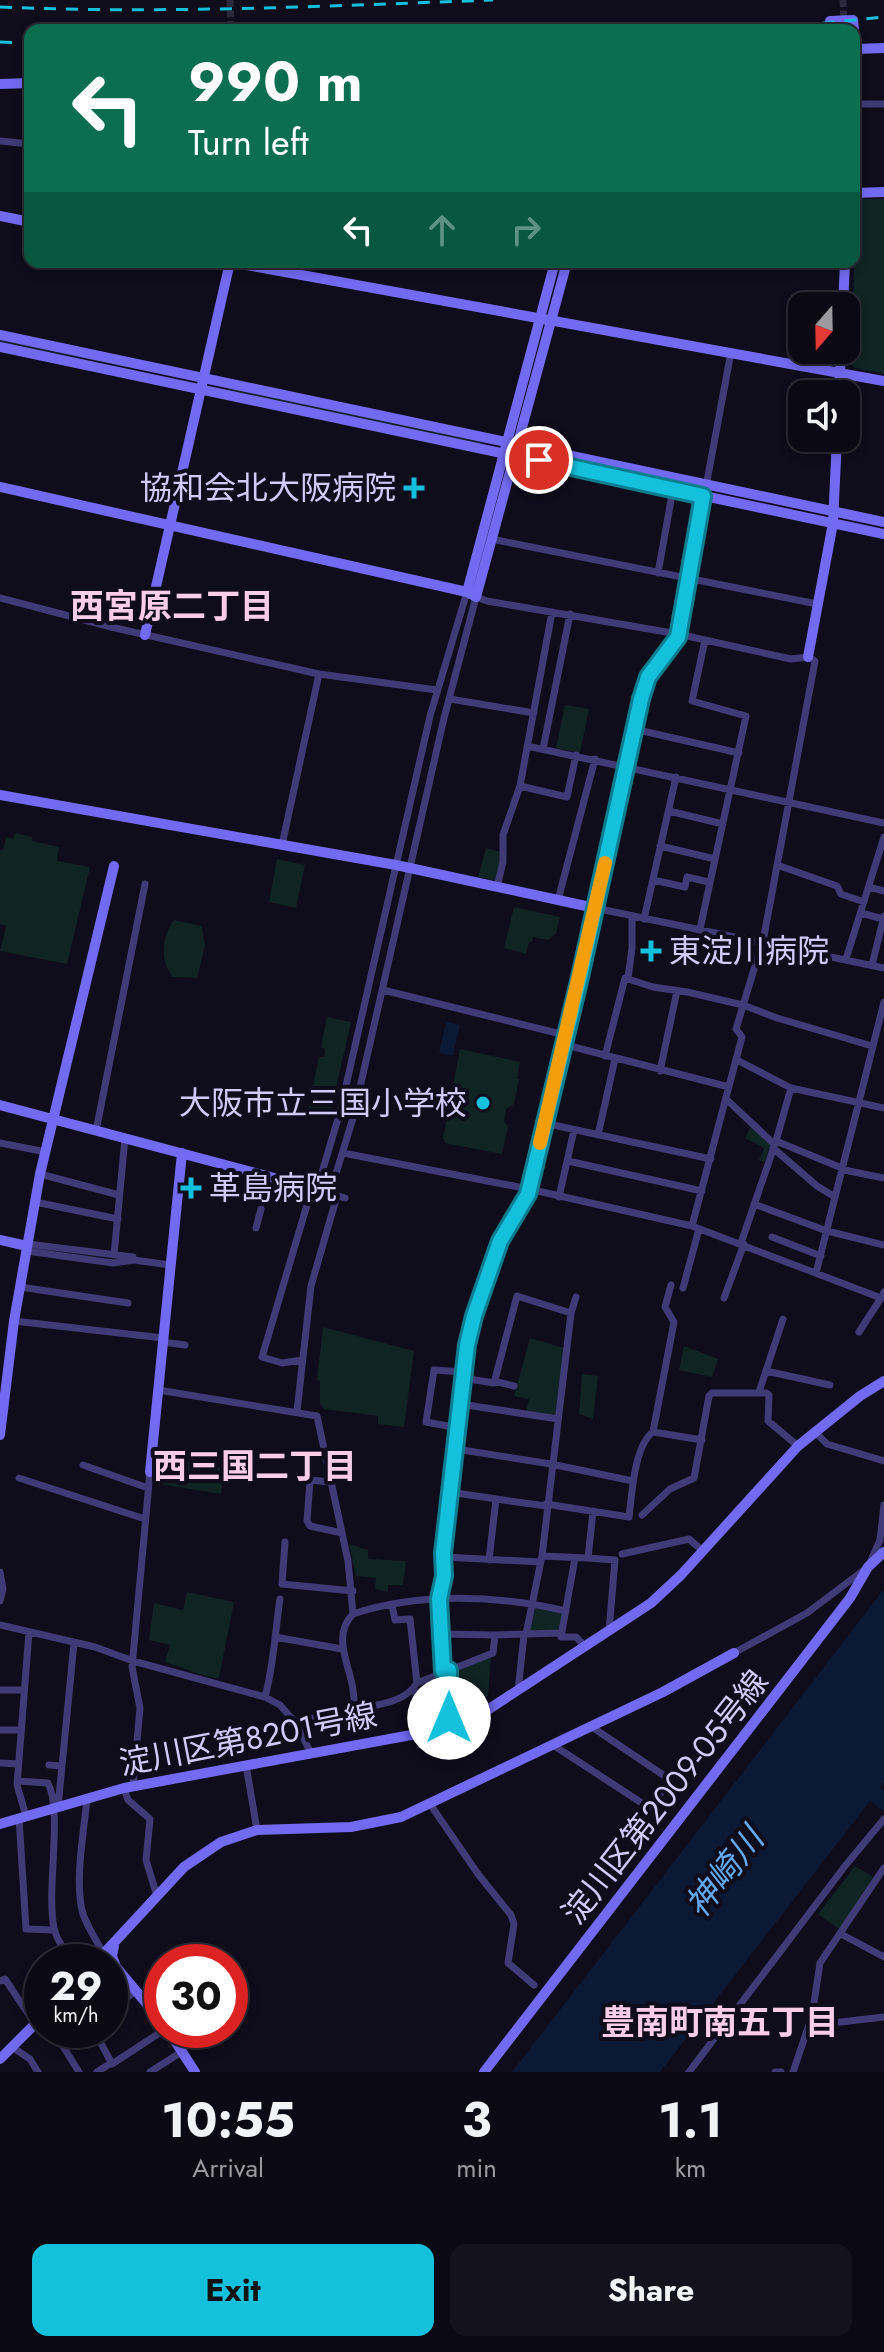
<!DOCTYPE html>
<html lang="en">
<head>
<meta charset="utf-8">
<style>
  :root { --surface:#0b0914; --page:#14121d; --text:#f1f3f6; --muted:#9a9aa0; --line:#2b2a34; --accent:#14c1dd }
  body { margin:0; font-family:Jost,"Noto Sans JP",sans-serif; background:var(--page); color:var(--text); height:100vh; display:flex; flex-direction:column; font-size:30px; white-space:nowrap }
  * { box-sizing:border-box; margin:0 }
  p { font-size:26px; color:var(--muted) }
  .icon { flex:none; width:44px; height:44px; fill:none; stroke:currentColor; stroke-width:2; stroke-linecap:round; stroke-linejoin:round }
  .map { position:relative; height:2072px; overflow:hidden }
  .panel { display:flex; flex-direction:column; background:var(--surface); flex:1 }
  .panel>* { flex:none }
  .banner { position:absolute; left:24px; top:24px; width:836px; height:244px; border-radius:16px; box-shadow:0 4px 12px #0003,0 0 0 2px var(--line); background:#0b6e4f; color:#fff; overflow:hidden }
  .needle { width:52px; rotate:200deg }
  .fabs { position:absolute; left:788px; top:292px; display:grid; gap:16px }
  .fabs a { display:grid; place-items:center; width:72px; height:72px; border-radius:16px; background:var(--surface); box-shadow:0 4px 12px #0003,0 0 0 2px var(--line); font-size:40px }
  .speed { position:absolute; left:24px; top:1944px; display:flex; gap:16px; font-size:40px; font-weight:700; text-align:center }
  .speed>* { display:grid; place-content:center; width:104px; height:104px; border-radius:50%; background:var(--surface); box-shadow:0 4px 12px #0003,0 0 0 2px var(--line); line-height:1 }
  .speed small { font-size:20px; font-weight:400 }
  .speed .limit { border:12px solid #d22; background:#fff; color:#111 }
  .pin { position:absolute; display:grid; place-items:center; width:68px; height:68px; color:#fff; margin:-34px; border:4px solid #fff; border-radius:50%; box-shadow:0 2px 8px #0007 }
  .me { position:absolute; width:88px; margin:-44px; rotate:0deg; stroke-linejoin:round; filter:drop-shadow(0 0 6px #0008) }
  .turn { display:flex; align-items:center; gap:28px; height:168px; padding:0 32px; font-size:36px }
  .turn .icon { width:104px; height:104px; stroke-width:2.5 }
  .turn b { display:block; font-size:56px; line-height:68px }
  .lanes { display:flex; align-items:center; height:76px; padding:0 32px; background:#0003; justify-content:center; gap:40px; direction:ltr }
  .lanes .off { opacity:.35 }
  .eta { display:flex; justify-content:space-evenly; align-items:center; height:136px; text-align:center }
  .eta b { font-size:48px; font-weight:700; line-height:56px }
  .primary-button { display:flex; gap:16px; margin-top:auto; padding:16px 32px }
  .primary-button a { flex:1; height:92px; border-radius:16px; background:var(--accent); color:#111; font-size:32px; font-weight:700; line-height:92px; text-align:center }
  .primary-button a+a { background:var(--page); color:var(--text) }
  .map>svg:first-child { display:block }
  .green { fill:#102424 }
  .water { fill:#0c1934 }
  .lines { fill:none; stroke-linecap:round; stroke-linejoin:round }
  .river { stroke:#0c1934; stroke-width:16 }
  .street-tunnel { stroke:#2c293c; stroke-width:7; stroke-dasharray:7 3.5; stroke-linecap:butt }
  .street { stroke:#403b76; stroke-width:7 }
  .secondary { stroke:#736af2; stroke-width:10 }
  .rail { stroke:#14c1dd; stroke-width:3; stroke-dasharray:12 10; stroke-linecap:butt }
  .route-casing { stroke:#0d7d90; stroke-width:20 }
  .route { stroke:#14c1dd; stroke-width:14 }
  .slow { stroke:#f59e0b; stroke-width:14 }
  .poi-dot { fill:#14c1dd; stroke:#0f0c1b; stroke-width:3 }
  .labels { text-anchor:middle; stroke-width:8; stroke-linejoin:round; paint-order:stroke }
  .poi-label { font-size:32px; fill:#d2cbfa; stroke:#0f0c1b; text-anchor:end }
  .street-label { font-size:32px; fill:#d2cbfa; stroke:#0f0c1b }
  .neighbourhood-label { font-size:34px; font-weight:bold; fill:#fbcde8; stroke:#0f0c1b }
  .water-label { font-size:34px; font-style:italic; fill:#62a9f1; stroke:#0f0c1b }
</style>
</head>
<body>
<div class="map">
<svg width="884" height="2072" viewBox="0 0 884 2072">
  <rect width="100%" height="100%" fill="#0f0c1b"/>
  <path class="green" d="M 861,199 L 884,199 L 884,374 L 855,368 L 850,363 L 857,204 Z
    M 0,340 L 181,378 L 0,342 Z
    M 229,387 L 482,442 L 482,444 L 228,390 Z
    M 534,452 L 690,485 L 690,488 L 534,455 Z
    M 565,705 L 589,709 L 580,753 L 556,748 Z
    M 15,833 L 32,837 L 32,841 L 59,847 L 57,861 L 90,867 L 67,964 L 0,951 L 6,926 L 0,924 L 0,850 L 3,850 L 6,837 L 13,839 Z
    M 486,848 L 501,852 L 497,881 L 478,877 Z
    M 277,859 L 305,865 L 296,908 L 269,902 Z
    M 514,907 L 560,917 L 556,934 L 548,940 L 533,937 L 532,942 L 529,942 L 526,954 L 504,948 Z
    M 174,920 L 202,926 L 205,946 L 197,978 L 173,977 C 159,961 162,936 174,920 Z
    M 327,1017 L 351,1022 L 330,1114 L 308,1109 L 319,1057 L 324,1057 L 325,1049 L 321,1047 Z
    M 460,1049 L 520,1062 L 517,1079 L 519,1079 L 514,1104 L 506,1109 L 504,1122 L 508,1126 L 502,1154 L 445,1143 L 443,1138 Z
    M 751,1126 L 770,1145 L 765,1162 L 759,1160 L 764,1148 L 745,1138 Z
    M 323,1327 L 414,1351 L 404,1427 L 378,1424 L 378,1416 L 324,1409 L 320,1404 L 320,1381 L 317,1380 Z
    M 530,1338 L 564,1348 L 555,1417 L 526,1412 L 529,1399 L 514,1396 Z
    M 684,1346 L 718,1359 L 712,1377 L 679,1370 Z
    M 582,1374 L 598,1376 L 593,1419 L 579,1414 Z
    M 158,1457 L 225,1468 L 221,1494 L 154,1483 Z
    M 349,1544 L 368,1550 L 368,1559 L 406,1561 L 403,1585 L 388,1585 L 388,1592 L 375,1589 L 376,1578 L 356,1576 Z
    M 187,1592 L 234,1602 L 219,1678 L 205,1676 L 165,1662 L 170,1645 L 149,1640 L 154,1603 L 183,1610 Z
    M 535,1608 L 563,1612 L 560,1630 L 530,1631 Z
    M 491,1656 L 488,1696 L 476,1703 L 460,1697 L 460,1711 L 451,1715 L 452,1673 Z
    M 855,1866 L 873,1877 L 840,1930 L 818,1914 Z"/>
  <path class="water" d="M 446,1022 L 460,1025 L 453,1056 L 439,1053 Z
    M 884,1589 L 884,1783 L 660,2072 L 512,2072 Z"/>
  <g class="lines">
    <path class="river" d="M 859,1780 L 884,1802"/>
    <path class="street-tunnel" d="M 230,0 L 231,30
      M 843,0 L 844,30"/>
    <path class="street" d="M 854,104 L 884,104
      M 0,141 L 30,144
      M 491,539 L 817,604
      M 658,573 L 673,489
      M 0,598 L 111,627 L 319,674 L 282,845
      M 319,674 L 437,690
      M 450,699 L 534,713
      M 634,729 L 739,753
      M 527,746 L 884,823
      M 543,749 L 570,614
      M 626,765 L 648,677 L 678,637 L 731,352
      M 520,786 L 567,797 L 576,755
      M 669,811 L 723,824
      M 660,846 L 715,859
      M 777,865 L 837,886 L 841,894 L 864,902
      M 653,880 L 685,887 L 687,877 L 709,882
      M 497,887 L 503,862 L 503,835 L 520,786 L 552,612
      M 869,887 L 884,891
      M 558,900 L 595,759
      M 861,913 L 883,919
      M 644,919 L 676,777
      M 700,929 L 746,716 L 692,701 L 705,640
      M 846,959 L 884,837
      M 872,965 L 884,916
      M 628,978 L 632,948 L 632,916
      M 383,990 L 565,1035
      M 562,1044 L 729,1087
      M 605,1056 L 625,978 L 653,987 L 687,992 L 743,1005 L 777,1018 L 872,1046
      M 737,1060 L 791,1088 L 884,1108
      M 660,1071 L 677,991
      M 726,1099 L 774,1144
      M 544,1123 L 711,1159
      M 96,1131 L 145,884
      M 598,1135 L 615,1059
      M 776,1141 L 849,1171 L 884,1178
      M 0,1143 L 46,1152
      M 773,1148 L 817,1186 L 835,1197
      M 343,1153 L 529,1189 L 692,1226 L 881,1298 L 884,1292
      M 568,1161 L 702,1191
      M 40,1174 L 119,1195
      M 317,1189 L 340,1112 L 430,716 L 467,592
      M 330,1193 L 353,1118 L 444,718 L 476,597 L 487,601 L 678,634 L 791,659 L 808,657 L 815,661 L 764,936 L 736,1029 L 742,1037 L 692,1226
      M 559,1197 L 574,1130
      M 35,1202 L 118,1219
      M 754,1204 L 827,1231 L 884,1245
      M 256,1228 L 261,1209
      M 772,1237 L 821,1256
      M 741,1243 L 776,1141 L 791,1088
      M 28,1244 L 133,1257
      M 27,1251 L 113,1263 L 134,1260 L 170,1265
      M 114,1255 L 125,1138
      M 816,1273 L 884,1002
      M 20,1287 L 128,1303
      M 683,1288 L 699,1229
      M 724,1298 L 744,1244
      M 14,1321 L 163,1338
      M 859,1332 L 881,1298
      M 162,1342 L 185,1345
      M 302,1360 L 282,1363 L 262,1357 L 312,1188 L 345,1198
      M 766,1371 L 830,1385
      M 463,1378 L 494,1383 L 517,1296 L 571,1313
      M 494,1381 L 514,1386
      M 759,1392 L 783,1319
      M 460,1404 L 558,1419
      M 297,1411 L 311,1286 L 337,1196
      M 458,1428 L 426,1422 L 434,1370 L 463,1372
      M 653,1432 L 702,1440
      M 815,1432 L 827,1444 L 884,1461
      M 456,1449 L 551,1464 L 633,1481
      M 83,1465 L 148,1488
      M 19,1478 L 145,1519
      M 330,1482 L 310,1480 L 307,1521 L 310,1526 L 342,1533
      M 450,1492 L 496,1499
      M 546,1504 L 629,1517 C 632,1494 634,1446 653,1432 L 674,1322 L 665,1307 L 671,1285
      M 593,1511 L 588,1558 L 615,1560 L 609,1631
      M 642,1515 L 670,1489 L 694,1478 L 709,1396 L 712,1393 L 766,1393 L 769,1395 L 768,1421 L 798,1446
      M 285,1542 L 282,1584 L 353,1591
      M 622,1554 L 689,1539 L 703,1551
      M 542,1556 L 588,1558
      M 445,1557 L 540,1562
      M 575,1558 L 561,1637 L 576,1637 L 586,1647
      M 489,1560 L 496,1499 L 546,1506
      M 0,1572 L 3,1589 L 0,1601
      M 392,1605 L 395,1620 L 410,1619 L 417,1683
      M 353,1614 C 419,1592 498,1595 566,1611
      M 0,1625 L 95,1647 L 133,1661 L 265,1697 L 280,1705 L 295,1722 L 355,1710 C 354,1702 354,1692 352,1684 C 347,1660 333,1634 353,1614 L 348,1561 L 317,1416 L 158,1390
      M 441,1634 L 495,1635
      M 526,1634 L 561,1633
      M 275,1637 L 342,1649
      M 734,1653 L 807,1613 L 868,1567 L 880,1540 L 884,1505
      M 443,1671 L 439,1599 L 445,1553 L 443,1553 L 467,1345 L 474,1316 L 500,1241 L 528,1194 L 595,908 L 884,968
      M 414,1688 L 416,1694 L 416,1734
      M 0,1690 L 24,1690
      M 518,1691 L 524,1635
      M 265,1697 C 274,1664 275,1632 280,1599
      M 355,1709 C 377,1705 405,1703 417,1683 L 493,1653 L 495,1635 L 526,1634 L 542,1556 L 571,1313 L 576,1297
      M 295,1722 L 311,1753
      M 449,1727 L 449,1670
      M 0,1730 L 21,1730
      M 553,1745 L 651,1809 L 669,1779 L 592,1727
      M 0,1763 L 18,1764
      M 49,1765 L 62,1766
      M 246,1765 L 257,1830
      M 18,1781 L 48,1783 C 63,1812 46,1889 54,1928 C 56,1940 66,1952 72,1962
      M 133,1786 L 140,1708 L 132,1667 L 150,1472
      M 124,1788 L 128,1800 L 150,1819 L 146,1860 L 157,1896
      M 87,1799 C 84,1831 74,1883 83,1914 C 88,1928 97,1942 104,1954
      M 430,1804 L 478,1874 L 511,1915 L 514,1924 L 508,1963 L 534,1985
      M 58,1807 L 74,1643
      M 26,1816 L 17,1785 L 29,1632
      M 19,1818 L 26,1929 L 54,1930
      M 841,1934 L 884,1957
      M 0,1981 L 5,1979 L 35,2024
      M 110,2010 L 136,1991
      M 812,2016 L 832,2023 L 884,2017
      M 53,2030 L 79,2072
      M 94,2030 L 112,2064 L 164,2030
      M 12,2047 L 30,2059 L 38,2072
      M 97,2072 L 108,2065
      M 150,2072 L 183,2051
      M 689,2072 L 845,1866 L 884,1819
      M 775,2072 L 781,2072
      M 793,2072 L 812,2016 L 820,1963 L 884,1868"/>
    <path class="secondary" d="M 830,30 L 830,21 L 853,20 L 856,49 L 884,48
      M 0,84 L 30,83
      M 854,193 L 884,192
      M 0,216 L 30,222
      M 230,262 L 884,381
      M 843,306 L 845,262
      M 0,335 L 884,522
      M 0,347 L 884,534
      M 839,394 L 841,350
      M 0,487 L 467,592 L 476,597 L 567,262
      M 467,592 L 555,262
      M 145,635 L 230,262
      M 808,657 L 833,523 L 837,438
      M 0,795 L 396,865 L 595,908 L 626,765
      M 0,1105 L 312,1188
      M 0,1240 L 27,1246
      M 0,1435 L 14,1321 L 40,1174 L 114,866
      M 150,1472 L 182,1153
      M 0,1824 L 124,1788 L 422,1733 L 449,1727 L 483,1713 L 651,1603 L 681,1575 L 798,1446 L 860,1396 L 884,1381
      M 114,1946 L 112,1956 L 116,1967 L 162,2022
      M 96,1962 L 184,1867 L 221,1842 L 257,1830 L 351,1827 L 401,1817 L 663,1692 L 734,1653
      M 168,2030 L 195,2072
      M 0,2059 L 42,2017
      M 484,2072 L 850,1598 L 868,1567 L 884,1552"/>
    <path class="rail" d="M 0,7 C 164,14 328,6 493,0
      M 757,30 L 884,17
      M 0,42 L 30,43"/>
  </g>
  <g class="lines">
    <g class="route-casing">
      <path id="route" d="M 449,1718 L 449,1670 L 443,1671 L 439,1599 L 444,1576 L 443,1553 L 467,1345 L 474,1316 L 500,1241 L 528,1194 L 580,977 L 641,699 L 648,677 L 678,637 L 703,496 L 539,460"/>
    </g>
    <use href="#route" class="route"/>
    <path class="slow" d="M 540,1143 L 605,863"/>
  </g>
  <g class="poi-dot">
    <path d="M410 476h8v8h8v8h-8v8h-8v-8h-8v-8h8z"/>
    <path d="M647 939h8v8h8v8h-8v8h-8v-8h-8v-8h8z"/>
    <circle cx="483" cy="1103" r="8"/>
    <path d="M187 1176h8v8h8v8h-8v8h-8v-8h-8v-8h8z"/>
  </g>
  <g class="labels">
    <g class="poi-label">
      <text x="396" y="499">協和会北大阪病院</text>
      <text x="669" y="962" text-anchor="start">東淀川病院</text>
      <text x="467" y="1114">大阪市立三国小学校</text>
      <text x="209" y="1199" text-anchor="start">革島病院</text>
    </g>
    <g class="street-label">
      <text transform="translate(248 1739) rotate(-11)" y="11">淀川区第8201号線</text>
      <text transform="translate(665 1797) rotate(-52)" y="11">淀川区第2009-05号線</text>
    </g>
    <g class="neighbourhood-label">
      <text x="172" y="618">西宮原二丁目</text>
      <text x="255" y="1478">西三国二丁目</text>
      <text x="720" y="2034">豊南町南五丁目</text>
    </g>
    <g class="water-label">
      <text transform="translate(724 1872) rotate(-52)" y="12">神崎川</text>
    </g>
  </g>
</svg>
<div class="fabs">
<a><svg class="needle" viewBox="-14 -14 28 28"><path d="M0-13l5 13h-10z" fill="#e53935"/><path d="M0 13l5-13h-10z" fill="#9a9aa0"/></svg></a>
<a><svg class="icon" aria-label="sound" viewBox="0 0 24 24"><path d="M4 9h4l5-4v14l-5-4H4zM17 9q2 3 0 6"/></svg></a>
</div>
<div class="speed"><div>29<small>km/h</small></div><div class="limit">30</div></div>
<div class="pin" style="left:539px;top:460px;background:#d93025"><svg class="icon" aria-label="arrive" viewBox="0 0 24 24"><path d="M6 21V4h12l-3 4 3 4H6"/></svg></div>
<svg class="me" style="left:449px;top:1718px" viewBox="-20 -20 40 40"><circle r="19" fill="#fff"/><path d="M0-13L10 11 0 6-10 11z" fill="#14c1dd"/></svg>
<div class="banner">
<div class="turn"><svg class="icon" aria-label="left" viewBox="0 0 24 24"><path d="M17 20v-9H6M10 6l-5 5 5 5"/></svg><div><b>990 m</b>Turn left</div></div>
<div class="lanes"><svg class="icon" aria-label="left" viewBox="0 0 24 24"><path d="M17 20v-9H6M10 6l-5 5 5 5"/></svg><svg class="icon off" aria-label="ahead" viewBox="0 0 24 24"><path d="M12 20V5M6 11l6-6 6 6"/></svg><svg class="icon off" aria-label="right" viewBox="0 0 24 24"><path d="M7 20v-9h11M14 6l5 5-5 5"/></svg></div>
</div>
</div>
<section class="panel">
<div class="eta">
<div><b>10:55</b><p>Arrival</p></div>
<div><b>3</b><p>min</p></div>
<div><b>1.1</b><p>km</p></div>
</div>
<div class="primary-button"><a>Exit</a><a>Share</a></div>
</section>
</body>
</html>
